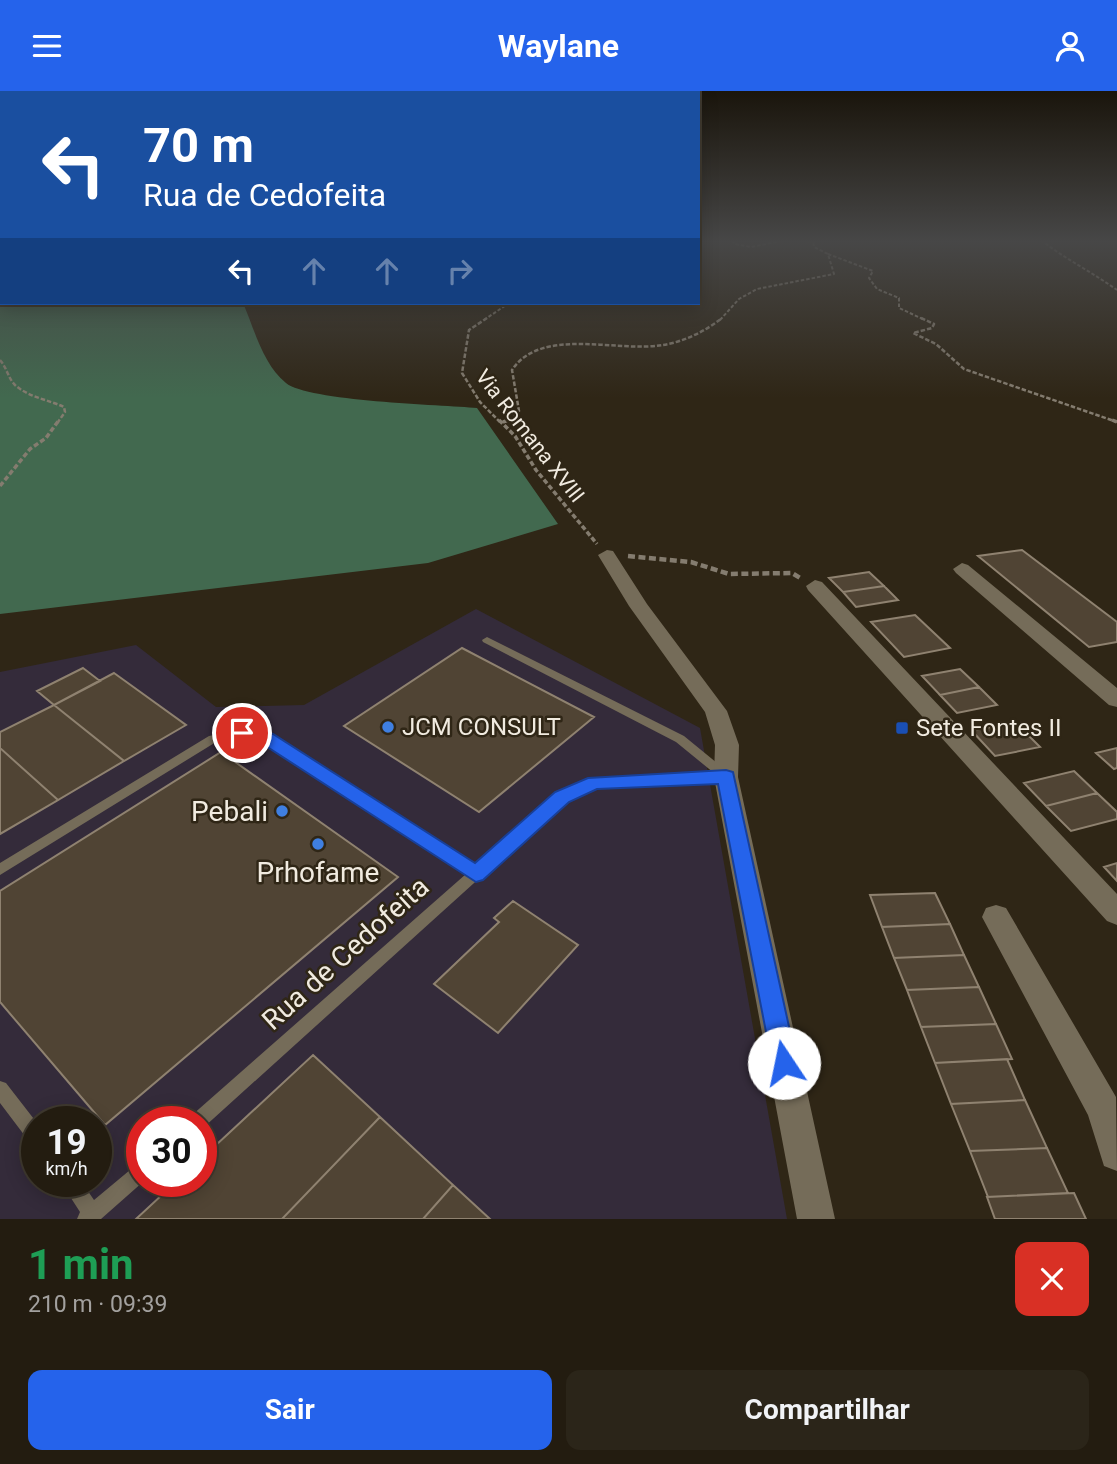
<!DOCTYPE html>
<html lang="pt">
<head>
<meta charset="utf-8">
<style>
  :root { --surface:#231c10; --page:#2b2519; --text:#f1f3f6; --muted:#a3a19f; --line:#403a30; --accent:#2563eb }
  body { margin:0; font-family:Roboto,sans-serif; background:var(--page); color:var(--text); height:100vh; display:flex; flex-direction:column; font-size:26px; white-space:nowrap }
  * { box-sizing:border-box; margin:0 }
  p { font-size:23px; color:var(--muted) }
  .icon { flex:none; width:38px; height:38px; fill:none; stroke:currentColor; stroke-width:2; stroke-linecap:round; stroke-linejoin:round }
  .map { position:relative; height:1128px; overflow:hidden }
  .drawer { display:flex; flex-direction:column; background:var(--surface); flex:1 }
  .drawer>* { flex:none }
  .banner { position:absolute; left:0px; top:0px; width:700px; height:214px; box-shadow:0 4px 18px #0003,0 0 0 2px var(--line); background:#1a4fa0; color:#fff; overflow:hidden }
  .speed { position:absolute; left:21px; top:1015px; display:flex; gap:14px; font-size:35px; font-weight:700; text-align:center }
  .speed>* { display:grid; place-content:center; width:91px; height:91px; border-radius:50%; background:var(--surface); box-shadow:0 4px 18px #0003,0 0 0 2px var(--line); line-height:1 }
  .speed small { font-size:18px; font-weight:400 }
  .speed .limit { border:10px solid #d22; background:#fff; color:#111 }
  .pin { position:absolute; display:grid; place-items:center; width:60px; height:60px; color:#fff; margin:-30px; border:4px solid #fff; border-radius:50%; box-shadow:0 2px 7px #0007 }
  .me { position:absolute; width:77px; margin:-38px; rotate:349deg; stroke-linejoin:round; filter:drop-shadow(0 0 5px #0008) }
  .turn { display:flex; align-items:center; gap:24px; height:147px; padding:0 28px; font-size:32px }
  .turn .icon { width:91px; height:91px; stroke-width:2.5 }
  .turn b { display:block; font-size:49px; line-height:60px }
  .lanes { display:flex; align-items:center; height:66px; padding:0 28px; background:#0003; justify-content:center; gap:35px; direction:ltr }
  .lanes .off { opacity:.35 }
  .round { display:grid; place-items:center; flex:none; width:74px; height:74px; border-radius:14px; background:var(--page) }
  .overview { display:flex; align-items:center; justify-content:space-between; height:119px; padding:0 28px }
  h1 { font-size:42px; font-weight:700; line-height:52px; color:#1e9e55 }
  .action { display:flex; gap:14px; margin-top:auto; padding:14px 28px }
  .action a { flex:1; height:80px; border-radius:14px; background:var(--accent); color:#fff; font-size:28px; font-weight:700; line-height:80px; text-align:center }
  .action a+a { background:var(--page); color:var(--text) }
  header { display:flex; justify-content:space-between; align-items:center; height:91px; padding:0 28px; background:var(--accent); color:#fff; font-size:32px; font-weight:700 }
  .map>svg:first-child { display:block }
  .industrial { fill:#342b3a; fill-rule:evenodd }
  .forest { fill:#42694f }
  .building { fill:#504434; stroke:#8f8270; stroke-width:2 }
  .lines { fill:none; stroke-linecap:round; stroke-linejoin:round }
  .path-far3 { stroke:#847c6f; stroke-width:2; stroke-dasharray:3.5 2; stroke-linecap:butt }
  .path-far2 { stroke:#847c6f; stroke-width:2.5; stroke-dasharray:4.5 2; stroke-linecap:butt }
  .path-far1 { stroke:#847c6f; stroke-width:3.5; stroke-dasharray:5 2.5; stroke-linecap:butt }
  .path { stroke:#847c6f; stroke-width:4.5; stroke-dasharray:7 3.5; stroke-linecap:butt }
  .lane { fill:#756c59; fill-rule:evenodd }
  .street { fill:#756c59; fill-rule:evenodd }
  .route { fill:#2563eb; stroke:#184099; stroke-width:2 }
  .shop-dot { fill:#3f7fe0; stroke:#2f2616; stroke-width:2.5 }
  .transit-dot { fill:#1a4fb4; stroke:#2f2616; stroke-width:2.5 }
  .labels { text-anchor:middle; stroke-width:5; stroke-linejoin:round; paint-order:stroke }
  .far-street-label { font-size:21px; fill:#f1ebe0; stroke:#2f2616 }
  .poi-label { font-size:24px; fill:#f1ebe0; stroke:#2f2616; text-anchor:start }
  .near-poi-label { font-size:28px; fill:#f1ebe0; stroke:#2f2616; text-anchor:end }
  .near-street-label { font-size:28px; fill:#f1ebe0; stroke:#2f2616 }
</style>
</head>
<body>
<header><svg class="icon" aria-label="menu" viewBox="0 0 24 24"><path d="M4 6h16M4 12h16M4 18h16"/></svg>Waylane<svg class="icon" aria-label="person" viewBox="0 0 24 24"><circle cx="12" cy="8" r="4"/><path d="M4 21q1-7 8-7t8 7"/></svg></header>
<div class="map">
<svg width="1117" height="1128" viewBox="0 0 1117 1128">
  <rect width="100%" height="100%" fill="#2f2616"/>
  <path class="industrial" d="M 476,518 L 700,637 L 787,1128 L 0,1128 L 0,581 L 136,554 L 216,616 L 304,614 ZM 37,1031 L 96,1031 L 96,1090 L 37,1090 ZM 142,1031 L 201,1031 L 201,1090 L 142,1090 Z"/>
  <path class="forest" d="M 0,211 L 243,212 C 254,237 263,274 286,292 C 307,310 442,314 477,317 L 558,433 L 428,472 L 0,523 Z"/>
  <path class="building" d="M 1022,459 L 1117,531 L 1117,551 L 1089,556 L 978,465 Z
    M 869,481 L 884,495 L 843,501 L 829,487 Z
    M 884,495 L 898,509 L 856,516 L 843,501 Z
    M 915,524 L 950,557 L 904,566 L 871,531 Z
    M 462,557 L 594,626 L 479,721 L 344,635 Z
    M 83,577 L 100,590 L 54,614 L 37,600 Z
    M 960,578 L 979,596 L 940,604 L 922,585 Z
    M 114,582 L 186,634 L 124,670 L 54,614 Z
    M 979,596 L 997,614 L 957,622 L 940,604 Z
    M 54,614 L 124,670 L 58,709 L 0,657 L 0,641 Z
    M 1009,632 L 1013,636 L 1019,635 L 1040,656 L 995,665 L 972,640 Z
    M 0,657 L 58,709 L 0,743 Z
    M 1117,657 L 1117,677 L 1114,678 L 1096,662 Z
    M 221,661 L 398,786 L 105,1034 L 0,911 L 0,800 Z
    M 1074,680 L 1097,702 L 1046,715 L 1024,692 Z
    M 1097,702 L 1117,721 L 1117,728 L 1071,740 L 1046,715 Z
    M 1117,772 L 1117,790 L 1104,776 Z
    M 935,802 L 950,833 L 882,836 L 870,804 Z
    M 513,810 L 578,854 L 498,942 L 434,893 L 499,831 L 494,827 Z
    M 950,833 L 964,864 L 894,867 L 882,836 Z
    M 964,864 L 979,896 L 907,899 L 894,867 Z
    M 979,896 L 996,933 L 921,936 L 907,899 Z
    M 996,933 L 1012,968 L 935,972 L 921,936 Z
    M 313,964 L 380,1026 L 282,1128 L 136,1128 L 177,1090 L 201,1090 L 201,1068 Z
    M 1007,968 L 1025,1009 L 951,1013 L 935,972 Z
    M 1025,1009 L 1047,1057 L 970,1060 L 951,1013 Z
    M 380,1026 L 453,1094 L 423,1128 L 282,1128 Z
    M 1047,1057 L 1068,1102 L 988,1106 L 970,1060 Z
    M 453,1094 L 490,1128 L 423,1128 Z
    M 1074,1102 L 1086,1128 L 995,1128 L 987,1106 Z"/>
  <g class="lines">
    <path class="path-far3" d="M 732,149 L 735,153 L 751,156 L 786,149
      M 802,149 L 813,151
      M 1041,149 C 1065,168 1092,181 1117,199
      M 828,163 L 873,180 L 869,187 L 877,198 L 899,207 L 899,217 L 925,229
      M 484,229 L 509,212
      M 720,229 L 739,208 L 757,198 L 834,183 L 828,163 L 814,156 L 813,149"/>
    <path class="path-far2" d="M 487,227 L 469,239 L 462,282 L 480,311 L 500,331
      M 921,227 L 934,233 L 932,237 L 913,242 L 936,253 L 964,278 L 1117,331
      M 0,269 C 7,277 8,287 15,294 C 28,306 49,309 64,316 L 65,321 L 58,331
      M 503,331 L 512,328 L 519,320 L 512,279 C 541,235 618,262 663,254 C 683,251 706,240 722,227"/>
    <path class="path-far1" d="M 499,329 L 515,345 L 536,379 L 597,453
      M 1112,329 L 1117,331
      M 503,331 L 509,329
      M 0,395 L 30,358 L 46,347 L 59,329"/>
    <path class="path" d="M 628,465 L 691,471 L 729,483 L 792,482 L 802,488"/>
    <path class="lane" d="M 487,546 L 684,645 L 728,681 L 732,686 L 730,689 L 726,690 L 597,696 L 566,709 L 203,1037 L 201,1038 L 201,1031 L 188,1031 L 191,1025 L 466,783 L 264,650 L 242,646 L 216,651 L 0,784 L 0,772 L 209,645 L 242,638 L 271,644 L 475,775 L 558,703 L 591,689 L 714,682 L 676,651 L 483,551 L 482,549 Z
      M 0,990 L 6,992 L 37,1032 L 37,1056 L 31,1053 L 0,1012 Z
      M 142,1071 L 142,1090 L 144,1090 L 101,1128 L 77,1128 L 80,1121 L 60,1090 L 81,1090 L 94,1109 L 136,1074 Z"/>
    <path class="street" d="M 607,459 L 613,460 L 647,513 L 727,620 L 739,654 L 738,686 L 835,1128 L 797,1128 L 714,686 L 715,654 L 705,621 L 629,515 L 598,464 Z
      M 962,472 L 968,474 L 1117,597 L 1117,616 L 1109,614 L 956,482 L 953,478 Z
      M 815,489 L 822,491 L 1117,803 L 1117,834 L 1107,830 L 808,499 L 806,495 Z
      M 996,814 L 1006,817 L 1116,1006 L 1117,1080 L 1104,1075 L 1088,1024 L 982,826 L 986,817 Z"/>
  </g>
  <linearGradient id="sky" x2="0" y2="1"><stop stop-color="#1a150c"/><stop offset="0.49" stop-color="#474747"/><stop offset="1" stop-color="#474747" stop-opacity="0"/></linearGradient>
  <rect width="1117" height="307" fill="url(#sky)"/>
  <path class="route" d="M 242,636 L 273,643 L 475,772 L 555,701 L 588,687 L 726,679 L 733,681 L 797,972 L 793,980 L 784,984 L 775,980 L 772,972 L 718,693 L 597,698 L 569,711 L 483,789 L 476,791 L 261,652 L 235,646 L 233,642 L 235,637 Z"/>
  <g class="shop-dot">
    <circle cx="388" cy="636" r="7"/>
    <circle cx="282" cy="720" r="7"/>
    <circle cx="318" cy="753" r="7"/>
  </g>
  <rect class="transit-dot" x="895" y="630" width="14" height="14" rx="3.5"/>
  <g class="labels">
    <g class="far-street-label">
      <text transform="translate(530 345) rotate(52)" y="7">Via Romana XVIII</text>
    </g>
    <g class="poi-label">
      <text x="402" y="644">JCM CONSULT</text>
      <text x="916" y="645">Sete Fontes II</text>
    </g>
    <g class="near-poi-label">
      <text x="268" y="730">Pebali</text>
      <text x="318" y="791" text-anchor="middle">Prhofame</text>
    </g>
    <g class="near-street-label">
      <text transform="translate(345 862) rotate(-42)" y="10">Rua de Cedofeita</text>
    </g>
  </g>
</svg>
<div class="speed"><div>19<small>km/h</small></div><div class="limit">30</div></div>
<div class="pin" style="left:242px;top:642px;background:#d93025"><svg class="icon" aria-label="arrive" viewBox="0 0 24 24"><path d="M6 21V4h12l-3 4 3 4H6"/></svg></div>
<svg class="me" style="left:784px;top:972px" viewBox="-20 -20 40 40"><circle r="19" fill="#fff"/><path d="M0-13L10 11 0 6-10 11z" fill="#2563eb"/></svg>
<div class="banner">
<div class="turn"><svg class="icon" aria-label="left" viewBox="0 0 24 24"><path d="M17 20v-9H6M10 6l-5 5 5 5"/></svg><div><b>70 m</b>Rua de Cedofeita</div></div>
<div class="lanes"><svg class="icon" aria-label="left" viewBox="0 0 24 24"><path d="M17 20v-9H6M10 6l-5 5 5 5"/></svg><svg class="icon off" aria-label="ahead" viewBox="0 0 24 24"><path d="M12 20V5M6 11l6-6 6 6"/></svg><svg class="icon off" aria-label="ahead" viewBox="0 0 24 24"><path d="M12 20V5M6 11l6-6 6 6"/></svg><svg class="icon off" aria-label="right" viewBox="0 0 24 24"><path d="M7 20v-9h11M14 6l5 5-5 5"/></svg></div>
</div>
</div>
<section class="drawer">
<div class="overview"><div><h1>1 min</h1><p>210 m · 09:39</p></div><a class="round" style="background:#d93025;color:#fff"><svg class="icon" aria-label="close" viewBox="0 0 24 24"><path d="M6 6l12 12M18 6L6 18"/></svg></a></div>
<div class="action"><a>Sair</a><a>Compartilhar</a></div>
</section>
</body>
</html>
